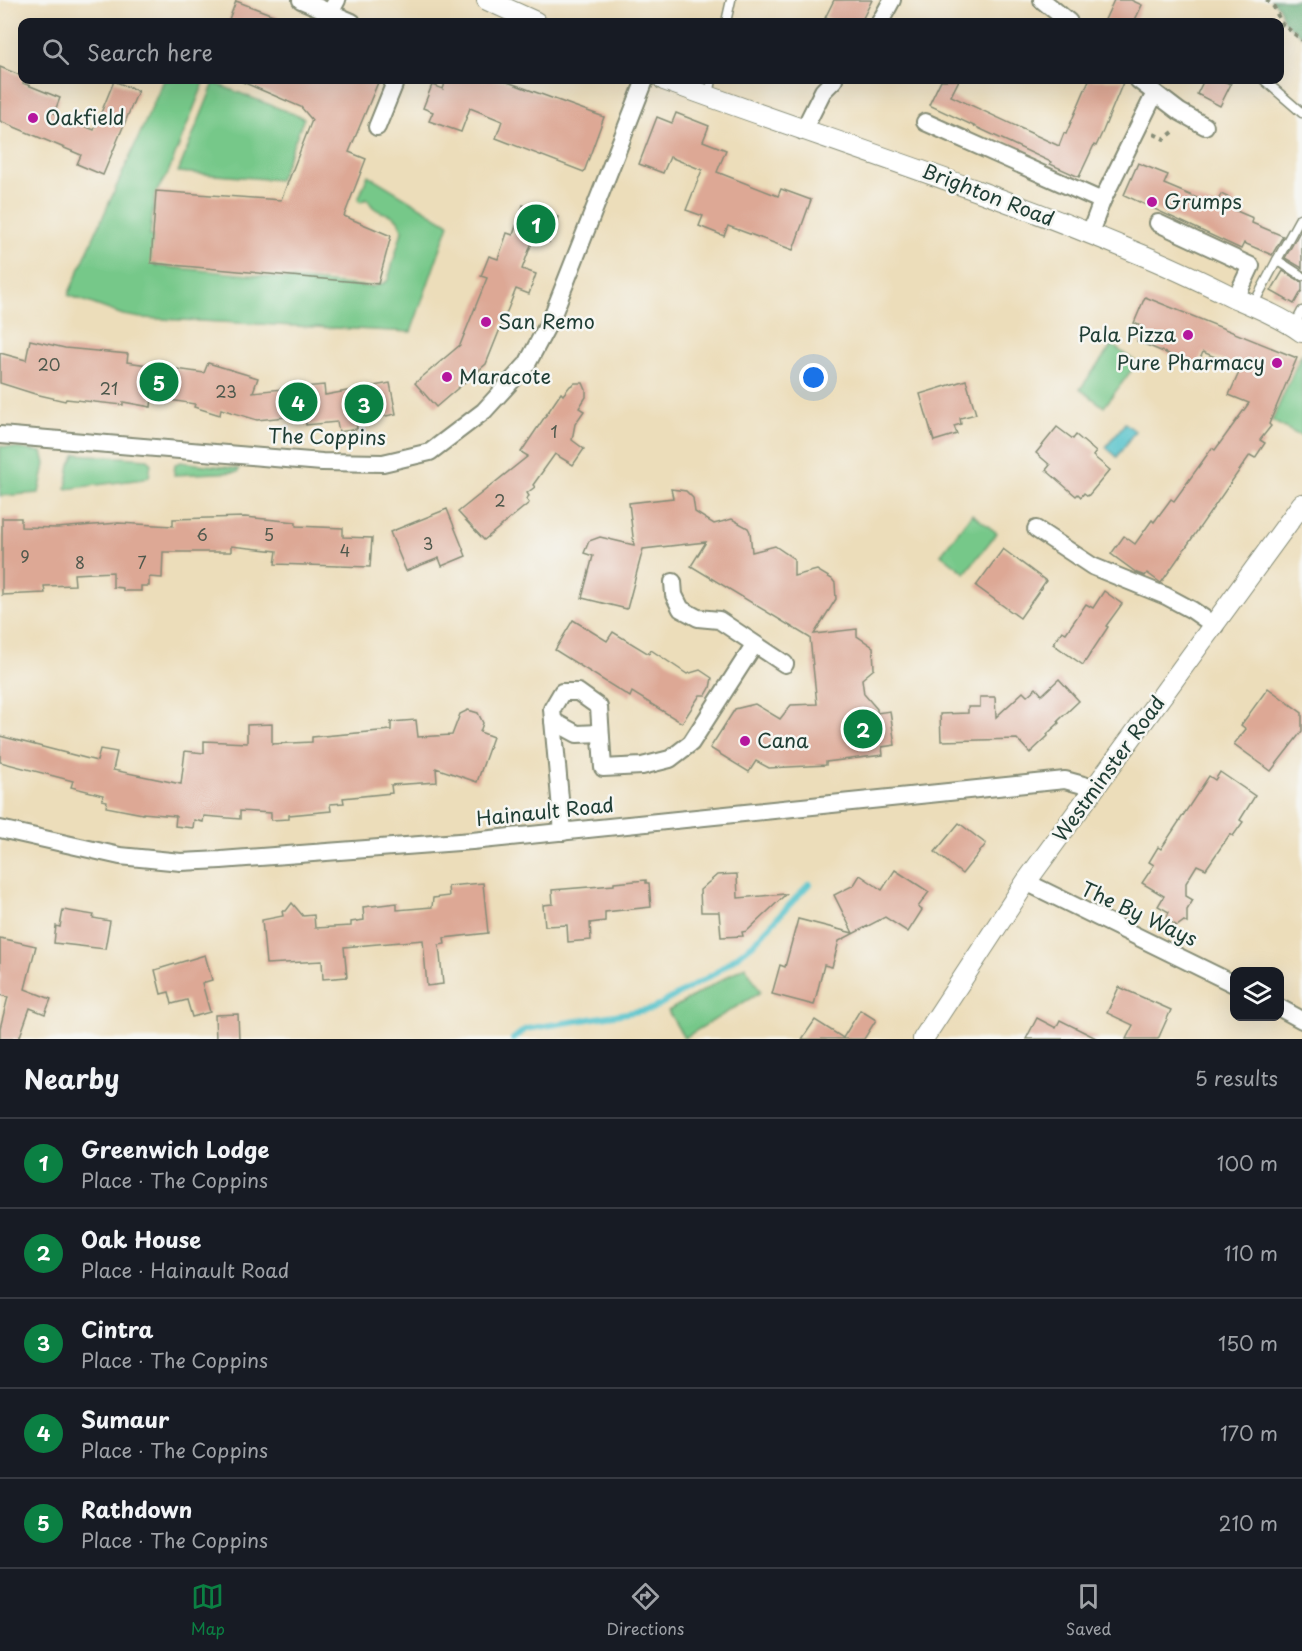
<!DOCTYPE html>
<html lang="en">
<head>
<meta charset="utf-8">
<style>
  :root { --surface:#171b24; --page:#20242c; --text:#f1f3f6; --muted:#9ea1a6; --line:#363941; --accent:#0b8043 }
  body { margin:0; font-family:"Playpen Sans",sans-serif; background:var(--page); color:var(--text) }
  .controls { position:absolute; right:18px; bottom:18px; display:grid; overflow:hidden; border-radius:12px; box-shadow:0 6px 24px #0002 }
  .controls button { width:54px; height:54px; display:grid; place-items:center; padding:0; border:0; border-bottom:2px solid var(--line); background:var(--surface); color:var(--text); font:30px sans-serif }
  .you { position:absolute; left:814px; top:378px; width:21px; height:21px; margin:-15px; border:4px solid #fff; border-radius:50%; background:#1a73e8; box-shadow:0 0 0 9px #1a73e833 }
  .badge { display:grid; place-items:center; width:39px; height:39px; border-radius:50%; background:var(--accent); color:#fff; font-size:20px; font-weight:700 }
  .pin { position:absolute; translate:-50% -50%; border:3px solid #fff; box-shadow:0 2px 6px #0006 }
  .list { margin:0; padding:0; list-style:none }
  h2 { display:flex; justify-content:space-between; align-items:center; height:78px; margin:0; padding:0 24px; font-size:26px }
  h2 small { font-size:20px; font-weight:400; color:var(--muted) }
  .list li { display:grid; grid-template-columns:39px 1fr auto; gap:18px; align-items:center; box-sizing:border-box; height:90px; padding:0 24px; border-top:2px solid var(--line) }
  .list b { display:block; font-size:22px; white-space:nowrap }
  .list p { margin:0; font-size:20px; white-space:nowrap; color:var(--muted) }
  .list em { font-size:20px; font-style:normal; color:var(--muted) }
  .icon { flex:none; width:33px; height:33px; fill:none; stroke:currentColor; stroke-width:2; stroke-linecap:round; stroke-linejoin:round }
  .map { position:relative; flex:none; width:1302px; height:1039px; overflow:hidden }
  .search { position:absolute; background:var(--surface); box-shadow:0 6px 24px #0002; left:18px; right:18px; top:18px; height:66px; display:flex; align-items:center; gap:15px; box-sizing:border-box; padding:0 21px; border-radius:12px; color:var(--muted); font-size:22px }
  .sheet { height:528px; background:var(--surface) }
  nav { display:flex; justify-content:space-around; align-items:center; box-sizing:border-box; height:84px; border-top:2px solid var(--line); background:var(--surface); font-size:16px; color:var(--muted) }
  nav a { display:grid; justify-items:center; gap:3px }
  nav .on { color:var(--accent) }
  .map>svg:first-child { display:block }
  .green { fill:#76c889; stroke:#4a825e; stroke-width:1.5 }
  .forest { fill:#60ac75; stroke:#407454; stroke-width:1.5 }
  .water { fill:#54c2ca; stroke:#3a807f; stroke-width:1.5 }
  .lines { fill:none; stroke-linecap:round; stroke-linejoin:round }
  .stream { stroke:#54c2ca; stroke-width:6 }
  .building { fill:#dda895 }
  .service-casing { stroke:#868d77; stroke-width:11 }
  .minor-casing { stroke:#868d77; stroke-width:20 }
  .tertiary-casing { stroke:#868d77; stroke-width:22 }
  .path { stroke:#868d77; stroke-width:4; stroke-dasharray:4.5 4.5; stroke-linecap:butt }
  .service { stroke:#fff; stroke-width:8 }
  .minor { stroke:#fff; stroke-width:16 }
  .tertiary { stroke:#fff; stroke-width:20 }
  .poi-dot { fill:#b5179e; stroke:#f6f6f2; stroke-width:2 }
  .labels { text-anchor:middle; stroke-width:5; stroke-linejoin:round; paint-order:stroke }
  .number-label { font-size:16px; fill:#4e584c }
  .poi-label { font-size:20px; fill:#1f3d34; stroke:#f6f6f2; text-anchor:start }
  .street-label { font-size:20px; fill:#1f3d34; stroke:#f6f6f2 }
</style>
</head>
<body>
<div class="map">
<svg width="1302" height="1039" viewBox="0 0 1302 1039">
  <rect width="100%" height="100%" fill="#f6f6f2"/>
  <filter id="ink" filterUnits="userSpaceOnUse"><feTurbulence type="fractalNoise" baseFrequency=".0167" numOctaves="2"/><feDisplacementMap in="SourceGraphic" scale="12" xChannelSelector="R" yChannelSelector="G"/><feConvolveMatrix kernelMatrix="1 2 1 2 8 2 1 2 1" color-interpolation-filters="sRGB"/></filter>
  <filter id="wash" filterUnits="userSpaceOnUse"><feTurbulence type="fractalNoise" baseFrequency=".008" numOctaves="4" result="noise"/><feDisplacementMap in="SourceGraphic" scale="24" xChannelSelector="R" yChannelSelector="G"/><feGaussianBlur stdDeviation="1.35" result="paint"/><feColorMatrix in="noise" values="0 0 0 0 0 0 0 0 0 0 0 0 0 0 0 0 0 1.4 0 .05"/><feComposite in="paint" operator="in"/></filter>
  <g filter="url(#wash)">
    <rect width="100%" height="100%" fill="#ecddba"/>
    <!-- green -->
    <g class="green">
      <path d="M 164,80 L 205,80 L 168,173 L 155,194 L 150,236 L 154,237 L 152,260 L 157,266 L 372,287 L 384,283 L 388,280 L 402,231 C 399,210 383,217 373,207 C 371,205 369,201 367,199 L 361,202 L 358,200 L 368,175 L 449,224 L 411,332 L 141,318 L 123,315 L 68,295 Z"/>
      <polygon points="214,83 304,118 279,180 178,172"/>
      <polygon points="1112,345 1137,363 1104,407 1080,389"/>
      <polygon points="1302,353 1302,437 1272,421"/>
      <polygon points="0,446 42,452 45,464 39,493 0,496"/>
      <polygon points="76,454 148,459 151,463 149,477 143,479 66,489 70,464"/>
      <polygon points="181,462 239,469 238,472 174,475 175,464"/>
      <polygon points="972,514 997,533 965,573 941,554"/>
      <polygon points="745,966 761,992 684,1038 668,1011"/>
    </g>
    <!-- forest -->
    <polygon class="forest" points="1271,0 1302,0 1302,36 1284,22 1279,7"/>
    <!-- water -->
    <polygon class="water" points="1125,423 1135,431 1117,457 1106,447"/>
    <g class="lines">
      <!-- stream -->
      <polyline class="stream" points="513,1039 526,1029 652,1009 714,974 753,944 809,884"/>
    </g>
    <g id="blocks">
      <!-- building -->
      <g class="building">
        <polygon points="834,0 872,0 861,22 835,22 825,18"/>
        <polygon points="1114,0 1131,0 1142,5 1134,22 1104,22"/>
        <polygon points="236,1 289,21 289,22 228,22"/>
        <polygon points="0,67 22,76 22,80 24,80 23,83 60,98 54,113 94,130 114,81 138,91 103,175 77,164 81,155 0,121"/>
        <polygon points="238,80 379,80 349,152 366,159 344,216 391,236 378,284 151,263 156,191 281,200 312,120 301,107"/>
        <polygon points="446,80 502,80 604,117 584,172 496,138 502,121 470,108 461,132 429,121 433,112 423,108 432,85 443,89"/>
        <polygon points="941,80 959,80 951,96 1059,146 1064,133 1066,134 1089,80 1124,80 1103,131 1096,146 1094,145 1079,177 1050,164 1051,162 929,105"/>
        <polygon points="1204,80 1220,80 1231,84 1220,106 1197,94"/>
        <polygon points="676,113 709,126 703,141 726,150 717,172 778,196 781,189 811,200 793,250 728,226 724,236 699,226 703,216 686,210 702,170 670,157 663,173 639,164 657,117 672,123"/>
        <polygon points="1138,163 1168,175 1164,184 1216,206 1221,194 1236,201 1232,209 1253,218 1252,223 1283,236 1272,255 1244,243 1241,249 1124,195"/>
        <polygon points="523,205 558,217 549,242 534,237 522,269 536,274 529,294 516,289 486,364 436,407 415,383 460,345 487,278 481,276 489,256 498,259 507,233 513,235"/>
        <polygon points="1302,228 1302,268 1285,258"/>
        <polygon points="1283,271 1302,282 1302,290 1294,304 1271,291"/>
        <polygon points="1145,297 1297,358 1269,424 1271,426 1260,440 1265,443 1255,458 1250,455 1161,583 1147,573 1145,576 1137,573 1111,554 1124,536 1135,544 1152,520 1154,522 1171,499 1174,501 1212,448 1215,450 1249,403 1229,395 1241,368 1203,352 1197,366 1137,341 1143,327 1134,323"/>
        <polygon points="30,340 65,348 128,354 127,362 204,373 208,363 258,378 253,392 324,385 325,395 390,383 396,414 356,422 357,429 339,432 337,422 306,425 305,415 257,420 221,409 220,415 194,407 195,404 152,397 151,407 123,402 123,405 66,399 65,401 35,394 0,383 0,353 26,360"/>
        <polygon points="966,380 976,414 960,418 961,424 954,426 957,434 934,441 920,394"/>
        <polygon points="575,383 583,383 586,390 586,397 579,408 584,411 575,424 572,440 584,449 573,465 555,454 533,485 535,487 527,493 529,496 526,499 529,503 484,540 458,512 528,456 521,452 561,393 563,395 570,386"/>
        <polygon points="1057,427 1073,439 1076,435 1096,452 1093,456 1110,470 1088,496 1084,493 1081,497 1078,494 1076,496 1046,470 1050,465 1036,453"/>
        <polygon points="671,489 686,491 693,498 695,512 714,524 732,519 748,528 750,532 752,552 775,546 794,559 794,576 817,570 832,579 835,583 836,599 814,634 857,629 857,636 873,647 874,669 862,679 864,694 877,709 877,713 890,711 895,745 882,747 883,755 826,762 826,765 769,768 756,761 749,772 710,748 735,709 755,704 780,719 791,705 817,704 810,638 691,566 706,542 643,549 627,609 582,598 593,556 584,553 589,541 600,537 634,545 629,503 673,498"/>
        <polygon points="447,509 466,556 442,566 439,558 406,571 390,532"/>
        <polygon points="245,517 296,522 296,526 343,528 343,537 372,538 370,567 275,564 277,551 231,546 231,552 163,552 162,578 149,577 149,586 141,586 141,591 123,591 123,588 113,587 113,572 74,574 75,585 44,586 45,593 2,595 2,518 21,518 21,527 57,528 118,523 173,526 173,519"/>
        <polygon points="1003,549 1046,581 1020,618 976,586"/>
        <polygon points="1104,591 1122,604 1106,626 1108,627 1083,665 1053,644 1062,631 1066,633 1086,604 1093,608"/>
        <polygon points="573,620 607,641 613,632 649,654 651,650 687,674 700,670 712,678 710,688 706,695 700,695 682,723 632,692 630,697 555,650"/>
        <polygon points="1059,679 1079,701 1058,721 1059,723 1047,734 1048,736 1030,753 1017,739 941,741 940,714 968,713 968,707 980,707 980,697 995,697 996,717 1023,692 1027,696 1036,688 1042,695"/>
        <polygon points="1268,688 1302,713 1302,731 1271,771 1234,744 1246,729 1241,725"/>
        <polygon points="468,710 478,713 483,723 480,732 493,737 477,782 436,768 437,782 391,785 392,793 343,798 344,803 330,804 331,811 289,815 289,819 271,820 271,813 240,811 240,819 204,816 203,822 194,820 193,828 175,826 176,816 143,813 143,814 106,807 107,801 102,800 103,795 71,787 73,781 0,762 0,736 97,761 100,749 117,752 113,770 181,784 185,751 204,753 204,741 247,743 247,725 272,724 272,744 312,742 312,737 391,730 391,722 416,720 418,737 452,735 460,714"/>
        <polygon points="1220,772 1255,796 1240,820 1243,822 1233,836 1230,834 1206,869 1197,865 1186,883 1186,896 1193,900 1187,910 1187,923 1184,921 1177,926 1166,919 1169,912 1158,906 1164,896 1142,883 1154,865 1149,862 1158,847 1161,849 1209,776 1215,780"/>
        <polygon points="959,823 986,844 962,874 935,852"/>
        <polygon points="895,870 929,892 918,907 922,910 908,932 885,917 839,941 832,967 824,965 814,1005 772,994 780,965 785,967 798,919 853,933 834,895 854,885 860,875 882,890"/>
        <polygon points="737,874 738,898 786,894 747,931 742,932 743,936 721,937 719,912 701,912 700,890 717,875"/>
        <polygon points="646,880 646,883 649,883 651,907 605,912 605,921 590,923 591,940 568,942 567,925 545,926 543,905 553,904 552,890 614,885 614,883"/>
        <polygon points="483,883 488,933 444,938 445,944 439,945 443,984 427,986 423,940 344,947 347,977 323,979 322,961 266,964 262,920 283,916 282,911 286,911 292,903 303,916 314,915 315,928 351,926 351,922 364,920 363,907 397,903 397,910 432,907 433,898 449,896 448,886"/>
        <polygon points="63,910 94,915 93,918 110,921 105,949 54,943 56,926 60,927"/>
        <polygon points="0,938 36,946 25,989 51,999 45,1014 30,1008 19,1039 0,1039 0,1028 8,997 0,995"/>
        <polygon points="205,955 212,980 202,983 210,1012 192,1017 187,1000 172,1004 169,992 161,994 155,970"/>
        <polygon points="1119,987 1171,1010 1158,1039 1126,1039 1133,1025 1107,1013"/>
        <polygon points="860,1010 876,1020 864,1039 802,1039 815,1020 843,1038"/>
        <polygon points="238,1014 239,1039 216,1039 215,1015"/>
        <polygon points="1037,1018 1056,1028 1060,1020 1098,1039 1026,1039"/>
      </g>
    </g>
  </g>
  <g filter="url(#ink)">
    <use href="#blocks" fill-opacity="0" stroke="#868d77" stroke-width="1.5"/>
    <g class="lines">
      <!-- service casing -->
      <g class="service-casing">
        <g id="service">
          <polyline points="726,22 731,0"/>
          <polyline points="1264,80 1302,113"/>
          <polyline points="709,95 712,80"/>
          <polyline points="1277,260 1300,218 1302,219"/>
          <polyline points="1253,305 1277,260 1302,276"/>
          <polyline points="1294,326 1302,311"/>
        </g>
      </g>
      <!-- minor casing -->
      <g class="minor-casing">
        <g id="minor">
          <polyline points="301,0 352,22"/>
          <polyline points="1042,0 1069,22"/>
          <polyline points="330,13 337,0"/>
          <polyline points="880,22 892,0"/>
          <polyline points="1138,80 1180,112 1205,126"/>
          <polyline points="925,122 1102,201"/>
          <polyline points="377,127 396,80"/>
          <polyline points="803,131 823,91 834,80"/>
          <polyline points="1158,223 1251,266 1236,298"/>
          <polyline points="1090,233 1102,201 1155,93"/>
          <polyline points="0,435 322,462 383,463 430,452 484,411 527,364 552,317 645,80"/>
          <polyline points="1036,529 1092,566 1166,596 1192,610 1215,626"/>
          <polyline points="673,582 674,595 681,609 698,618 719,620 785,664"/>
          <polyline points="553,721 577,734 600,733"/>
          <polyline points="0,829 120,856 181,862 221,860 472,841 1065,780 1094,788"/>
          <polyline points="563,832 552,709 562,692 578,692 599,707 603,768 642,766 670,759 691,743 754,645"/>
          <polyline points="1026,882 1234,984"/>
          <polyline points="1280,1008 1302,1020"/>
        </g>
      </g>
      <!-- tertiary casing -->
      <g class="tertiary-casing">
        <g id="tertiary">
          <polyline points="487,0 536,22"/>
          <path d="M 664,80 C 819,137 977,186 1130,250 C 1165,264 1199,280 1233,297 C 1256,307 1281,317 1302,332"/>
          <polyline points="923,1039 1026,882 1302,504"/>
        </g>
      </g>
      <!-- path -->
      <g class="path">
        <polyline points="1266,0 1274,7 1281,23 1302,40"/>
        <polyline points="1154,134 1164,139 1176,130"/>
      </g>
      <!-- service -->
      <use href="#service" class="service"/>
      <!-- minor -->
      <use href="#minor" class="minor"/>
      <!-- tertiary -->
      <use href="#tertiary" class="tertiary"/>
    </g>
  </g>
  <!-- markers -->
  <g class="poi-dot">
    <circle cx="33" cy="118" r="6"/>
    <circle cx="1152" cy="202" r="6"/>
    <circle cx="486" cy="322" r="6"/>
    <circle cx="1188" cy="335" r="6"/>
    <circle cx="1277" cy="363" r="6"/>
    <circle cx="447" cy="377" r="6"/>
    <circle cx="745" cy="741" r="6"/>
  </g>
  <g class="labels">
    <!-- number labels -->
    <g class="number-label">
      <text x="49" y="371">20</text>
      <text x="109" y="395">21</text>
      <text x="226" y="398">23</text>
      <text x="554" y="438">1</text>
      <text x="500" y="507">2</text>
      <text x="202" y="541">6</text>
      <text x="269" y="541">5</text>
      <text x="428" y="550">3</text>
      <text x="345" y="557">4</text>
      <text x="25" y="563">9</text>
      <text x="80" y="569">8</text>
      <text x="142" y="569">7</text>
    </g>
    <!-- poi labels -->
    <g class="poi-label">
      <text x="45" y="125">Oakfield</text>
      <text x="1164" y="209">Grumps</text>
      <text x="498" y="329">San Remo</text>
      <text x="1176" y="342" text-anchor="end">Pala Pizza</text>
      <text x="1265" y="370" text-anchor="end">Pure Pharmacy</text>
      <text x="459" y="384">Maracote</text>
      <text x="757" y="748">Cana</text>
    </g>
    <!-- street labels -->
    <g class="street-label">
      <text transform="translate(988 195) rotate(21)" y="7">Brighton Road</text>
      <text transform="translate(327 437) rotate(1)" y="7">The Coppins</text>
      <text transform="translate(1109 769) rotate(-54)" y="7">Westminster Road</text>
      <text transform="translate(545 812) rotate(-6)" y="7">Hainault Road</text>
      <text transform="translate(1139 914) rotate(25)" y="7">The By Ways</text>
    </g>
  </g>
</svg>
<div class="controls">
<button><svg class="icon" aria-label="layers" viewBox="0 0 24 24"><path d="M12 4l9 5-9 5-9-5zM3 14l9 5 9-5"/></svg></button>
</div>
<div class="you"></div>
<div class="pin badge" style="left:536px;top:224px">1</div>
<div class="pin badge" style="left:863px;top:729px">2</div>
<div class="pin badge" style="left:364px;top:404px">3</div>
<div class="pin badge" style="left:298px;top:402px">4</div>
<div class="pin badge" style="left:159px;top:382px">5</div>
<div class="search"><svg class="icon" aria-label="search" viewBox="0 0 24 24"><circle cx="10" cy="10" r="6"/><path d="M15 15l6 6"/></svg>Search here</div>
</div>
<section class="sheet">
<h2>Nearby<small>5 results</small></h2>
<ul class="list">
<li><span class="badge">1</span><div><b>Greenwich Lodge</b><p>Place · The Coppins</p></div><em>100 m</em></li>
<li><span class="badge">2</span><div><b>Oak House</b><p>Place · Hainault Road</p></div><em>110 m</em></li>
<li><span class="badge">3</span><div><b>Cintra</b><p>Place · The Coppins</p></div><em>150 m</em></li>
<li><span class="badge">4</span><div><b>Sumaur</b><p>Place · The Coppins</p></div><em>170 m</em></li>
<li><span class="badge">5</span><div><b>Rathdown</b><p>Place · The Coppins</p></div><em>210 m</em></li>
</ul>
</section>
<nav>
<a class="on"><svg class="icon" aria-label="map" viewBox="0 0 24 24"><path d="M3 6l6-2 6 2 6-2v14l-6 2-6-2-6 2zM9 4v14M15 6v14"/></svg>Map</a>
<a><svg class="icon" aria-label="directions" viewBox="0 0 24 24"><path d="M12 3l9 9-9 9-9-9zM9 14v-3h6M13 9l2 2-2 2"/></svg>Directions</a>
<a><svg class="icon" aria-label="saved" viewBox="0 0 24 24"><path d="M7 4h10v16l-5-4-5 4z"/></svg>Saved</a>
</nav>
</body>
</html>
